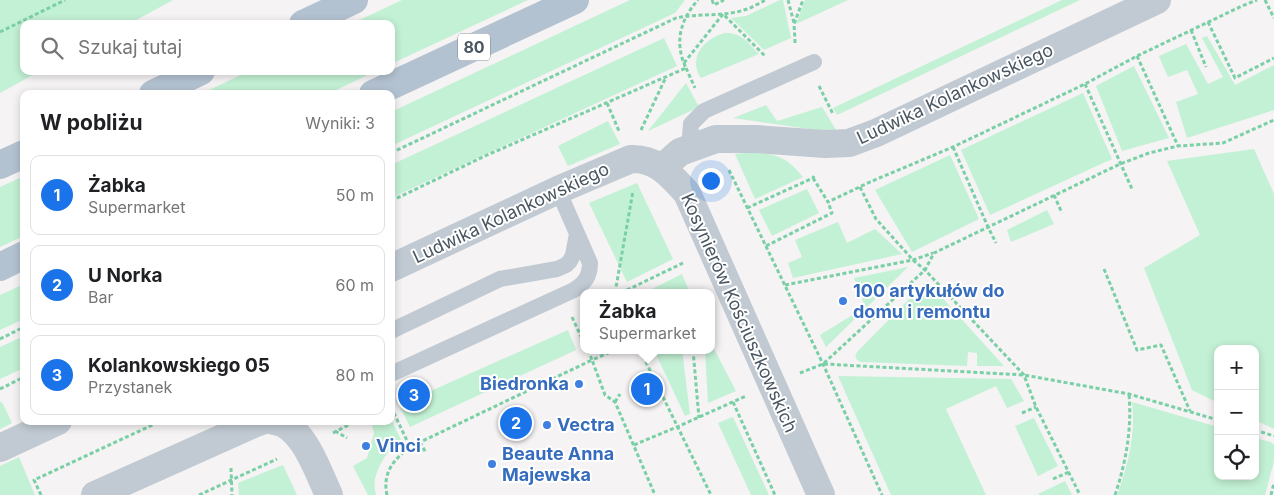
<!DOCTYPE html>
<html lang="pl">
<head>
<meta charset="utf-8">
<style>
  :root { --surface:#fff; --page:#f2f2f2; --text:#202124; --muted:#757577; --line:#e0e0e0; --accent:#1a73e8 }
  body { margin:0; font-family:Inter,sans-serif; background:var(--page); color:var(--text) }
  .controls { position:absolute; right:15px; bottom:15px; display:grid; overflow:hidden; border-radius:10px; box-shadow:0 2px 8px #0003 }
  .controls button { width:45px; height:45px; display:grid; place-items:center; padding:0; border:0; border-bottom:1px solid var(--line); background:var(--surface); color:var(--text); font:25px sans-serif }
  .you { position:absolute; left:710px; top:180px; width:18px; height:18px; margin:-12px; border:4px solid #fff; border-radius:50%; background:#1a73e8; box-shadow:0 0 0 8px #1a73e833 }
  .badge { display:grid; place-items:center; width:32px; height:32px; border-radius:50%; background:var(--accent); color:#fff; font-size:16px; font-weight:700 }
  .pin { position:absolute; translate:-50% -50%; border:2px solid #fff; box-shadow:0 1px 5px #0006 }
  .popup { position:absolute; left:580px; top:289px; width:135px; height:65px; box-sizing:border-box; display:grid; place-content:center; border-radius:10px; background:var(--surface); filter:drop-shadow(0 1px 4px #0005); font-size:16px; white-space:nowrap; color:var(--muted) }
  .popup b { font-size:19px; color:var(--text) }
  .popup::after { content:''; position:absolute; left:50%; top:100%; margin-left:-10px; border:10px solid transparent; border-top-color:var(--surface) }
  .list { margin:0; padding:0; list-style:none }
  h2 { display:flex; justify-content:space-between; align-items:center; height:65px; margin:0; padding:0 20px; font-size:21px }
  h2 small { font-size:16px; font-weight:400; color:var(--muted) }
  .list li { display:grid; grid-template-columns:32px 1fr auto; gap:15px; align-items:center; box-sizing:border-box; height:80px; margin:0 10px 10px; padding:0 10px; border:1px solid var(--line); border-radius:10px }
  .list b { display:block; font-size:19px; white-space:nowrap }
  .list p { margin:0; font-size:16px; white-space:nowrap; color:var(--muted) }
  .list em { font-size:16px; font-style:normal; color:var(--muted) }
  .icon { flex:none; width:28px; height:28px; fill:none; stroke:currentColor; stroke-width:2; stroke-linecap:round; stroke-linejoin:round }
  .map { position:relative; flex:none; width:1274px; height:495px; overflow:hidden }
  .search { position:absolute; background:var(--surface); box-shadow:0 2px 8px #0003; left:20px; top:20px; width:375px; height:55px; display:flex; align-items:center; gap:12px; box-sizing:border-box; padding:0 18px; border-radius:10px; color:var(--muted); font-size:19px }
  .panel { position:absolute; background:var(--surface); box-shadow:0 2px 8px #0003; left:20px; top:90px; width:375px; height:335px; border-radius:10px }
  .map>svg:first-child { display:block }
  .green { fill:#c3f1d5 }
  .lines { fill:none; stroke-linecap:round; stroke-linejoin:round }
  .path { stroke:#7ad0a6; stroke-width:3; stroke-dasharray:4 2.5; stroke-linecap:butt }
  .service { stroke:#c1cad2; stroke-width:16 }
  .minor { stroke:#c1cad2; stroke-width:28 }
  .primary { stroke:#b3c2d1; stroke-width:28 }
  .shop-dot { fill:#3f7fe0; stroke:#fff; stroke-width:2 }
  .labels { text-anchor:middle; stroke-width:4; stroke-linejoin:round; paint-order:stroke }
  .shield { fill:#fff; stroke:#808990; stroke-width:1 }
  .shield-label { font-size:16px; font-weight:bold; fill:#4a5661 }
  .street-label { font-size:18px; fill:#4a5661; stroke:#fff }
  .shop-label { font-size:18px; font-weight:bold; fill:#366cbe; stroke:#fff; text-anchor:start }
</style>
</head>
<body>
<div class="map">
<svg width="1274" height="495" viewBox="0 0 1274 495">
  <rect width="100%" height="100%" fill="#f5f3f3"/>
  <!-- green -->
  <g class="green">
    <polygon points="0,0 173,0 129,24 24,24 24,71 40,71 0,93"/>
    <polygon points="402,0 528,0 391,64 391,24 351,24"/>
    <polygon points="630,0 685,0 675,13 391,146 391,112"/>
    <polygon points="780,0 783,0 791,38 764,50 731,18 746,16"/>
    <polygon points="805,0 848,0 796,24"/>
    <polygon points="1062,0 1080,0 837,115 833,108"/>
    <path d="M 725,33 C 743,33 747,42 759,54 L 701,78 C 687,57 705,38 725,33 Z"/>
    <polygon points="1207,36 1235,85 1274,65 1274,110 1187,138 1176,102 1198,94 1187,70 1168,77 1159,56 1186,44 1208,84 1223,77 1202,38"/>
    <polygon points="664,38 677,66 391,198 391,165"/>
    <polygon points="1134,66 1169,138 1122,151 1096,86"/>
    <polygon points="249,71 376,71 328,94 201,94"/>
    <polygon points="686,83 699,107 648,131"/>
    <polygon points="1083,93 1112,159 990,215 961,150"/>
    <polygon points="766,105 777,121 822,107 838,133 733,118"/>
    <polygon points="608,121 620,144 568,166 558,146"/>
    <polygon points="1254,149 1274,194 1274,429 1255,420 1255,349 1218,349 1218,403 1192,390 1144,268 1200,235 1167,161"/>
    <path d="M 755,152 C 780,155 787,158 803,177 L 755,199 L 735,154 Z"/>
    <polygon points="950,155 979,219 912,252 875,190"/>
    <polygon points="24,176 24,236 0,247 0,187"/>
    <polygon points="637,183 673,259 627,282 589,203"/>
    <polygon points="807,189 819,213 772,236 759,210"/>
    <polygon points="1047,210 1054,224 1011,242 1007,230"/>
    <polygon points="838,222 847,243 875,229 902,254 793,278 788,263 802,257 795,240"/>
    <polygon points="908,267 826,347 820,335 859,311 864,304 854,278"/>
    <polygon points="682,274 690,293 644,293"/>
    <path d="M 927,281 L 1004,366 L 977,366 L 977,353 L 968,352 L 967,366 L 861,362 C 856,360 854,356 857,352 Z"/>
    <polygon points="24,284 24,319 0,330 0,295"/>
    <polygon points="568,330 576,350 410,427 399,405"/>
    <polygon points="24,336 24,368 0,379 0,347"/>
    <polygon points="711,343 736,391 708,403 705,350 711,350"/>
    <polygon points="654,350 682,350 690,414 685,416"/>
    <polygon points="838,376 1011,379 1024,401 1007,408 996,386 946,409 986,495 891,495"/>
    <polygon points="0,401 3,404 12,423 0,429"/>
    <path d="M 1132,402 L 1218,427 L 1218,476 L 1255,476 L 1255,438 L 1271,442 L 1274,445 L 1274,461 L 1265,495 L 1117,495 C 1128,466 1136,433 1132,402 Z"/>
    <polygon points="733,417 769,495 751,495 718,423"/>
    <polygon points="1034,418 1058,466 1038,476 1015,426"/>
    <path d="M 391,419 L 401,440 C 388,450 379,463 375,479 C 374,484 375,490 376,495 L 368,495 L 353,466 L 367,458 L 374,433 L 371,422 L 391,421 Z"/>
    <polygon points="19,457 35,495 0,495 0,466"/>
    <polygon points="283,465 297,495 239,495 238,483"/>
    <polygon points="1065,481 1072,495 1039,495 1038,494"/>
  </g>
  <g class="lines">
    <!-- path -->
    <g class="path">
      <polyline points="712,0 714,5 724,0"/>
      <polyline points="788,0 794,23"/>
      <polyline points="1265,0 1274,18"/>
      <polyline points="1208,22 1235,78 1274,58"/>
      <polyline points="1191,30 1206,67"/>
      <polyline points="0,32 65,0"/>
      <polyline points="795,43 795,41 794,24 803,0"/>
      <polyline points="1137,56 1178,146"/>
      <polyline points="684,63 723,14 766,57"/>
      <polyline points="686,68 695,88"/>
      <polyline points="1085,84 1132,189"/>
      <polyline points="819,86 833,114"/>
      <polyline points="607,103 619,131"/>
      <polyline points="641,130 666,77"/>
      <polyline points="953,147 988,227 996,243"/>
      <path d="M 391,153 L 676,18 C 698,13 723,17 744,10 C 752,8 759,3 766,0"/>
      <polyline points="729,170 823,364 882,495"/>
      <polyline points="813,178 828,202 870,182 953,147 1085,84 1137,56 1242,6 1257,0"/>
      <polyline points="860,187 876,219 913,260 925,270 1024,375 1036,407 1080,495"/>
      <polyline points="1054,195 1062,213"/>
      <path d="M 391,201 L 485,156 L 686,68 C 674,43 680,20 698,0"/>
      <polyline points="747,208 813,178 814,176"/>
      <polyline points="766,246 832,213 828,202"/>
      <polyline points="1104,269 1137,350 1161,345 1190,411"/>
      <polyline points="785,285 913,260 933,253"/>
      <polyline points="615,293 633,191"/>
      <polyline points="621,293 683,263"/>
      <polyline points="572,317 583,341"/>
      <polyline points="0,339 24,327"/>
      <polyline points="588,350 592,360 615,350"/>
      <polyline points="640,350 711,495"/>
      <polyline points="693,350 699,418"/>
      <polyline points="824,364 1024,375 1129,394 1218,420"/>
      <polyline points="800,373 823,364 925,270 934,253 1120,164 1149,153 1178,146 1223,143 1274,120"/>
      <polyline points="0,389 24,377"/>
      <polyline points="615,402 620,394"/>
      <polyline points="733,402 775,495"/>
      <polyline points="391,404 404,398"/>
      <polyline points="391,407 410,447"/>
      <polyline points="1022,413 1036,407"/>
      <polyline points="1255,430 1274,436"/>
      <polyline points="335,431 347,438"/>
      <polyline points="333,433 356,421"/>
      <polyline points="420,442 426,453"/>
      <polyline points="634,445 677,427 746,396"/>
      <polyline points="231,468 232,495"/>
      <polyline points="1053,479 1069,472"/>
      <polyline points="41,495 34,480 161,421"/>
      <polyline points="199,495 277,459"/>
      <path d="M 387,495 C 382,473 394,459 410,447 L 592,360 L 605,395 L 615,402 L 655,495"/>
      <path d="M 1115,495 C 1126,462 1132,429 1129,394"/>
      <polyline points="1271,495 1274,483"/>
    </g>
    <!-- service -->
    <g class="service">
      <polyline points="689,149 691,124 704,111 814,62"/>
      <polyline points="391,331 500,279 557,269 566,265 570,261 573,255 577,234"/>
      <path d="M 391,374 L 574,290 C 585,283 590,276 590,263 L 558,190"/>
    </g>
    <!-- minor -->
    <g class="minor">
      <polyline points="662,168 680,152 716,139 756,139 825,144 849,143 876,133 1157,0"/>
      <path d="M 391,268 L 558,190 L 631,159 C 657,158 670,175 687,193 L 821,495"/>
      <path d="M 274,421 C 303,424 318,472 329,495"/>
      <polyline points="0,448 58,421"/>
      <polyline points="95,495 256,423 262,421"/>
    </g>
    <!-- primary -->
    <g class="primary">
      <polyline points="303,24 354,0"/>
      <polyline points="153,94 201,71"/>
      <polyline points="373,94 575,0"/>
      <polyline points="0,165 24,154"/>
      <polyline points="0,267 24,255"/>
    </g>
  </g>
  <!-- markers -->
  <g class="shop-dot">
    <circle cx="843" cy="301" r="5"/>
    <circle cx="579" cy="384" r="5"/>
    <circle cx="547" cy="425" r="5"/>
    <circle cx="366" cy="446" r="5"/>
    <circle cx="492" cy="464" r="5"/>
  </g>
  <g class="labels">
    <!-- shield labels -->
    <rect class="shield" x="458" y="33.5" width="32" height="27" rx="4"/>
    <g class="shield-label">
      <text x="474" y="53">80</text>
    </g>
    <!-- street labels -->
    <g class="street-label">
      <text transform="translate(955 94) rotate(-25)" y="6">Ludwika Kolankowskiego</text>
      <text transform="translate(511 213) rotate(-25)" y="6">Ludwika Kolankowskiego</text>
      <text transform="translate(739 313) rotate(66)" y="6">Kosynierów Kościuszkowskich</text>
    </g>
    <!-- shop labels -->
    <g class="shop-label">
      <text x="853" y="297">100 artykułów do<tspan x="853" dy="21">domu i remontu</tspan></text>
      <text x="569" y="390" text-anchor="end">Biedronka</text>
      <text x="557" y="431">Vectra</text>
      <text x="376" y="452">Vinci</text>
      <text x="502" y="460">Beaute Anna<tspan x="502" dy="21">Majewska</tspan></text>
    </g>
  </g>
</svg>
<div class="controls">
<button>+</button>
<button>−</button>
<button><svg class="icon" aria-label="locate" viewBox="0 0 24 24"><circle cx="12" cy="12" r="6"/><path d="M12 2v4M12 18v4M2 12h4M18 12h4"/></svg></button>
</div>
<div class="you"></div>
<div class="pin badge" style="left:647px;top:389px">1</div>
<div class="popup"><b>Żabka</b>Supermarket</div>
<div class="pin badge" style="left:516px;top:423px">2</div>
<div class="pin badge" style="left:414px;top:395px">3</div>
<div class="search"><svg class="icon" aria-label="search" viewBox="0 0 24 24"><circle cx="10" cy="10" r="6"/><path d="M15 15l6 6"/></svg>Szukaj tutaj</div>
<section class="panel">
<h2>W pobliżu<small>Wyniki: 3</small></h2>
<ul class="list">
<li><span class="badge">1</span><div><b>Żabka</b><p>Supermarket</p></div><em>50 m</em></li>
<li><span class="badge">2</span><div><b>U Norka</b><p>Bar</p></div><em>60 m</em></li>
<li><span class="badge">3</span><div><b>Kolankowskiego 05</b><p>Przystanek</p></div><em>80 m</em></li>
</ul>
</section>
</div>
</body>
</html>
